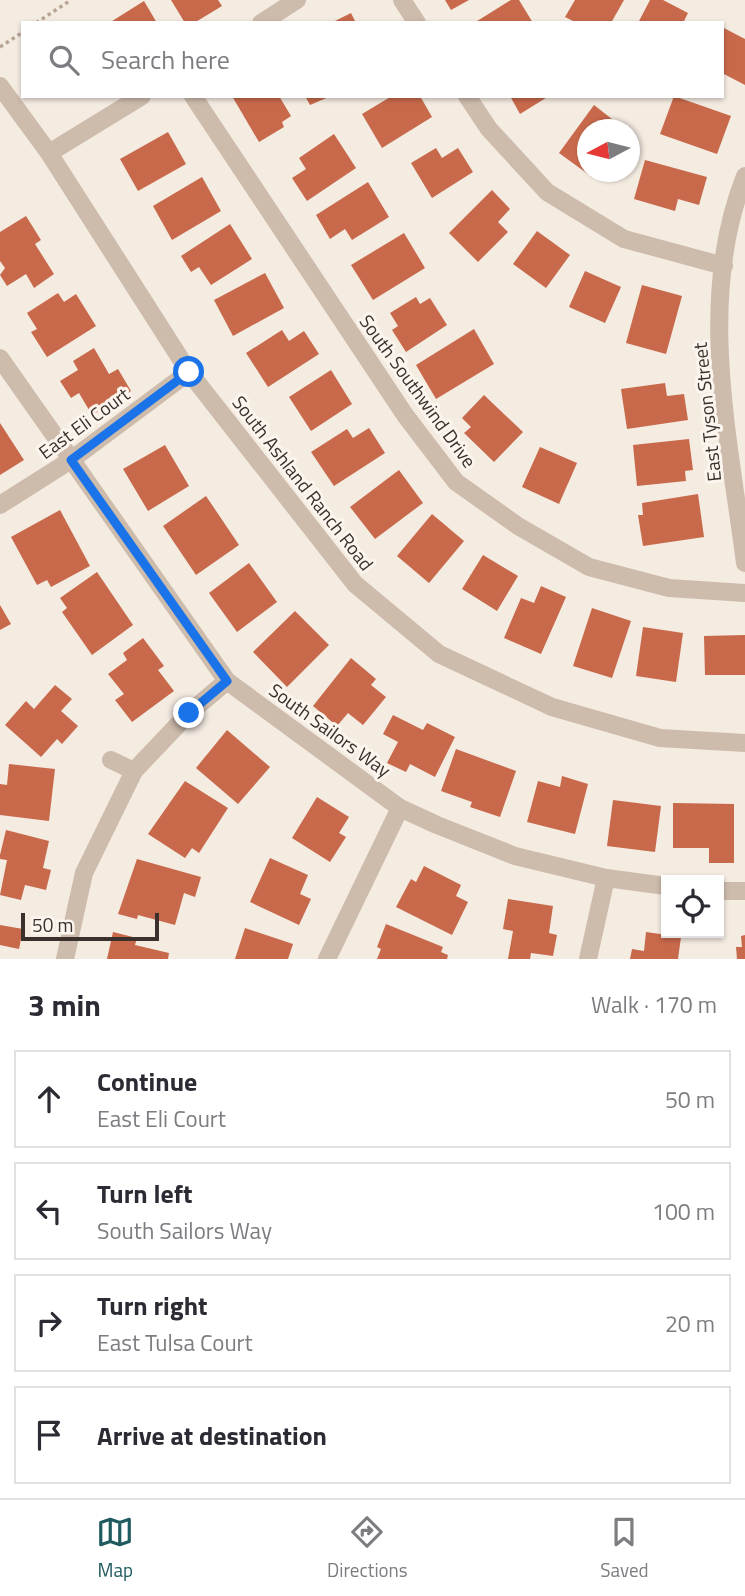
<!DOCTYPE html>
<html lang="en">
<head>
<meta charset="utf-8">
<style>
  :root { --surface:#fff; --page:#f2f2f3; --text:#2b2b33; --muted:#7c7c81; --line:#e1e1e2; --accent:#1f5a5e }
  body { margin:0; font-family:"Titillium Web",sans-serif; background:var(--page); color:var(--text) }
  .controls { position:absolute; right:21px; bottom:21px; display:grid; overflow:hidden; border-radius:0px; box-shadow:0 2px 5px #0004 }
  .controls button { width:63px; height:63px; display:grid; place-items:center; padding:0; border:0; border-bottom:2px solid var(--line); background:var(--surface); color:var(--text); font:35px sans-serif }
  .compass { position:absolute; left:577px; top:119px; width:63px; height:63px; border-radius:50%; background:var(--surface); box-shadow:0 2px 5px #0004; rotate:263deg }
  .scale { position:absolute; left:21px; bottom:18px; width:138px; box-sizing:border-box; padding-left:7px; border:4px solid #3b302b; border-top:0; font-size:19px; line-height:24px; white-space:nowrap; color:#3b302b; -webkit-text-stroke:5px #fbf5ee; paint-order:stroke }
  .stop { position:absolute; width:21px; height:21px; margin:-16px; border:5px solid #1a73e8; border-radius:50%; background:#fff }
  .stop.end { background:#1a73e8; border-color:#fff; box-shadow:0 2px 7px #0008 }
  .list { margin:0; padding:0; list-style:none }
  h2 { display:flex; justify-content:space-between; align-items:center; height:91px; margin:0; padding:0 28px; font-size:30px }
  h2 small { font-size:23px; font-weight:400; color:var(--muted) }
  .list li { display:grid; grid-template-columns:46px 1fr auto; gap:21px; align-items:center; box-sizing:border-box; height:98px; margin:0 14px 14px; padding:0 14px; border:2px solid var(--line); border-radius:0px }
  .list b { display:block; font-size:26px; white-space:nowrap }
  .list p { margin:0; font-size:23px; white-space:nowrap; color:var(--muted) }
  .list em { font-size:23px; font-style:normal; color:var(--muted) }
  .icon { flex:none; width:38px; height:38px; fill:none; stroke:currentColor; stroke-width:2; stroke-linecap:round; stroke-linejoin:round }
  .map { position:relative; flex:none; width:745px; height:959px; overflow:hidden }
  .search { position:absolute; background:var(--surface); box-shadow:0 2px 5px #0004; left:21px; right:21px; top:21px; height:77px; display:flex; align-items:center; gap:18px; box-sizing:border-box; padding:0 24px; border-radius:0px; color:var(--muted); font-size:26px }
  .sheet { height:539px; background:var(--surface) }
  nav { display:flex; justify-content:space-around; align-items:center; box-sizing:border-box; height:98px; border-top:2px solid var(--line); background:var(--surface); font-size:19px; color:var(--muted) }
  nav a { display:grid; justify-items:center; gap:4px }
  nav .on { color:var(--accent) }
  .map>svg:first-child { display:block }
  .building { fill:#c8694b }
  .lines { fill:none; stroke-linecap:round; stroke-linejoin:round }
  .path { stroke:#b9a596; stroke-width:3.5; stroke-dasharray:3.5 3.5; stroke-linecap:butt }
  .minor { stroke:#cdbbac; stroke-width:18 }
  .route { stroke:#1a73e8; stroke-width:9 }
  .labels { text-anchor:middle; stroke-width:6; stroke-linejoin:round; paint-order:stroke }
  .street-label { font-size:19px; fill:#3b302b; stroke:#fbf5ee }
</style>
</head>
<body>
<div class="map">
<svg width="745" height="959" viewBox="0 0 745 959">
  <rect width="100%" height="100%" fill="#f4ebe1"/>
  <!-- building -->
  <g class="building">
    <polygon points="171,0 218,0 222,6 194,23 185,23"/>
    <polygon points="445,0 469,0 451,10"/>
    <polygon points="511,0 519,0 533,23 474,23"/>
    <polygon points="575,0 624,0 611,23 577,23 565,17"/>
    <polygon points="650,0 663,0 688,13 683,23 638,23"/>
    <polygon points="144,1 157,23 109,23"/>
    <polygon points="351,13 356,23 331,23"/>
    <polygon points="722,27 745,39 745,85 722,73"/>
    <polygon points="232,96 279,96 291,116 282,122 284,127 259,142"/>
    <polygon points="305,96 331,96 310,105"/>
    <polygon points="392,96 420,96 432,117 382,148 362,114"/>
    <polygon points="510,96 549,96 520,114"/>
    <polygon points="674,96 731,116 717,154 660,134"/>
    <polygon points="594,105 626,130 588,130 588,172 596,172 592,177 559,153"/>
    <polygon points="168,132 186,164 138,191 120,159"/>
    <polygon points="334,134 356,168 307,201 292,178 306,169 299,158"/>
    <polygon points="436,148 442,158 458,148 473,172 432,198 411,163"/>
    <polygon points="645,160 707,177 699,205 678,199 675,211 634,199"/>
    <polygon points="202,177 221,211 172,240 153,206"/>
    <polygon points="368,182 389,217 352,240 345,229 330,239 316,215"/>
    <polygon points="492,190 510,209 498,222 508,232 478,262 449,233"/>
    <polygon points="26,216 41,240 35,244 54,274 34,288 26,274 7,286 0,275 5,268 0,261 0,232"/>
    <polygon points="230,224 252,259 211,285 199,267 191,272 181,256"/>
    <polygon points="537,231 570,255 546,288 513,264"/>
    <polygon points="404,233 425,268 373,300 351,265"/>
    <polygon points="585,271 621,287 605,323 569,307"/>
    <polygon points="265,273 284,308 233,336 214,300"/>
    <polygon points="642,285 682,296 666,354 626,343"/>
    <polygon points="58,293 64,302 76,294 96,326 47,357 31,332 37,329 27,313"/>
    <polygon points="416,297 420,304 430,298 447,325 406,352 392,330 398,326 390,313"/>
    <polygon points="474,329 494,364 436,399 416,365"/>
    <polygon points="282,330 289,341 304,331 319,354 268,387 246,353"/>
    <polygon points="94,348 109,374 118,369 131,391 92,415 79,393 71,398 60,381 78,370 73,361"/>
    <polygon points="331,370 352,404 311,431 289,397"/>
    <polygon points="665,383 667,396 684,394 688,420 627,429 621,389"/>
    <polygon points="484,395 523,432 494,462 464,433 471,427 462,418"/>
    <polygon points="0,423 24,460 0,475"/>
    <polygon points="369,428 385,453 334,486 311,452 347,429 353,438"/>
    <polygon points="689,439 693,470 685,471 686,481 637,486 633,445"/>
    <polygon points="165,445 189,486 148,511 123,469"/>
    <polygon points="540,447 577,463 559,504 522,487"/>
    <polygon points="399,470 423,503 375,539 350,507"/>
    <polygon points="698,494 704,537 643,546 638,515 643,515 642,503"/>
    <polygon points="206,496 239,545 196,575 163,526"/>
    <polygon points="60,510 90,566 51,587 47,580 37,585 11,537"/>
    <polygon points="432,514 464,541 429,583 397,556"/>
    <polygon points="483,555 518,576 497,611 462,589"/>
    <polygon points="249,563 277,602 237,632 209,593"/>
    <polygon points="97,572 133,625 92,655 62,612 67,608 60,598"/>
    <polygon points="541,586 566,597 541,654 504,638 521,598 534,603"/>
    <polygon points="0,605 11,624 0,630"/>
    <polygon points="592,608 631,621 612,678 573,666"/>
    <polygon points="295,611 329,645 287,687 253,652"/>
    <polygon points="643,627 683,633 676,682 636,676"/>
    <polygon points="745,635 745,675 705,675 704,636"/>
    <polygon points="143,638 164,666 158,670 174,691 132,722 115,700 124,694 108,674 127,660 123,653"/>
    <polygon points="351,658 376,679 371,685 386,697 363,725 348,713 337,726 313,706"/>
    <polygon points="55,685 72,699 61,711 78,726 62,744 57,739 41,757 5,725 26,701 34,709"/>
    <polygon points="393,715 423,730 427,723 455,737 435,777 410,764 406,772 387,763 398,742 383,734"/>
    <polygon points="227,730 270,767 238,804 196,768"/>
    <polygon points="456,749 516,771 500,817 470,807 472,802 441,791"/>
    <polygon points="9,764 55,769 49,821 0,815 0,784 7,785"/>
    <polygon points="562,776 588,784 575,834 527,822 538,781 560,787"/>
    <polygon points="185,781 228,808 199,853 192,848 185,858 148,834"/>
    <polygon points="317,797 349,817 339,833 346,837 330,862 292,838"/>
    <polygon points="613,800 661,806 655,852 607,846"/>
    <polygon points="673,803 734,804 734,863 709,863 709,848 673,848"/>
    <polygon points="6,830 49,841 43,868 51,870 46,890 25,885 21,900 0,895 7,860 0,859 0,855"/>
    <polygon points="270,858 308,875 300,894 311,899 299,925 250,902"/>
    <polygon points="137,859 201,877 195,897 184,893 175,925 138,915 137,919 118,914"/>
    <polygon points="424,866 461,885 456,896 468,902 452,935 396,907 411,879 416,882"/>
    <polygon points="508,899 553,906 549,933 557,935 553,956 531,953 530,959 508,959 513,931 503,929"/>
    <polygon points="386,924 443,947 441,952 448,955 447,959 377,959 381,949 377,947"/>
    <polygon points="0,925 23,929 19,949 0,945"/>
    <polygon points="245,928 293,944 288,959 235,959"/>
    <polygon points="113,932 137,938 135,945 169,953 168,959 107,959"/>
    <polygon points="646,932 681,937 678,959 630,959 632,949 644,951"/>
    <polygon points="745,935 745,959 737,959 736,947 742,947 741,936"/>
  </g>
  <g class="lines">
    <!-- path -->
    <g class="path">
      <polyline points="36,23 71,0"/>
      <polyline points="0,47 23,32"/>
    </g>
    <!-- minor -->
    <g class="minor">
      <polyline points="402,0 417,23"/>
      <polyline points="261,23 297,0"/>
      <polyline points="0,86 49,153 189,372 355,584 439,654 552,707 660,738 745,743"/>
      <polyline points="193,96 405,415 456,482 518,526 589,567 669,588 745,593"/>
      <polyline points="467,96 489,129 547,192 624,239 724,266"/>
      <polyline points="49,153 142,96"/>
      <path d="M 745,176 C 696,299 729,437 745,563"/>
      <polyline points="0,358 227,681 400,808 437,825 515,856 606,878 666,886"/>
      <polyline points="0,505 71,460 189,372"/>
      <polyline points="111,760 134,771"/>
      <polyline points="719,891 745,891"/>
      <polyline points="65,959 84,873 134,771 189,713 227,681"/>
      <polyline points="327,959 400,808"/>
      <polyline points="588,959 606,878"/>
    </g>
  </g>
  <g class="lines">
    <!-- route -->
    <polyline class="route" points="189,713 227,681 71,460 189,372"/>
  </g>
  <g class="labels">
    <!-- street labels -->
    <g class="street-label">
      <text transform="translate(418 391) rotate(54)" y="7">South Southwind Drive</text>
      <text transform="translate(707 412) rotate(-96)" y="7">East Tyson Street</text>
      <text transform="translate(84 423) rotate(-36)" y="7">East Eli Court</text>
      <text transform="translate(303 483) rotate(52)" y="7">South Ashland Ranch Road</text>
      <text transform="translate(330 730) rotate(36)" y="7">South Sailors Way</text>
    </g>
  </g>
</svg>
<div class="controls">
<button><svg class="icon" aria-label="locate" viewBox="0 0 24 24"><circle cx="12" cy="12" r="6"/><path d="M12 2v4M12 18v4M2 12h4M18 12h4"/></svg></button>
</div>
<svg class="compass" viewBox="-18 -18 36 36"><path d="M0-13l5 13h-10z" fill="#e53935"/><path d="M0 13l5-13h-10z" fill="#7c7c81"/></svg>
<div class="scale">50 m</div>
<div class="stop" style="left:189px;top:372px"></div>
<div class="stop end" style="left:189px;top:713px"></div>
<div class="search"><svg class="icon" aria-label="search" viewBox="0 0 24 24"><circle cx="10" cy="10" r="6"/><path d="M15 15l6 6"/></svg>Search here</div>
</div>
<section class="sheet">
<h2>3 min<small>Walk · 170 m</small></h2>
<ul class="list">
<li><svg class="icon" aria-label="ahead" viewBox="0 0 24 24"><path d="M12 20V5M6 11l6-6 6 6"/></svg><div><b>Continue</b><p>East Eli Court</p></div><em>50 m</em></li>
<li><svg class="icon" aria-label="left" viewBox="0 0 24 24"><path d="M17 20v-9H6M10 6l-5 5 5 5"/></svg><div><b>Turn left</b><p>South Sailors Way</p></div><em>100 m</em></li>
<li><svg class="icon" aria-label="right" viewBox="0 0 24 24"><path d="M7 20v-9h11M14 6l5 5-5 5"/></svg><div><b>Turn right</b><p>East Tulsa Court</p></div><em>20 m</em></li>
<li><svg class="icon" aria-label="arrive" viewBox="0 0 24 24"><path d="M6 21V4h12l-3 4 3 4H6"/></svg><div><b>Arrive at destination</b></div></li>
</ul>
</section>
<nav>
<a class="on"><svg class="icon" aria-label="map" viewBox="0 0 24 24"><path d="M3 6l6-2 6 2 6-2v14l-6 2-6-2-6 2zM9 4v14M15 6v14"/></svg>Map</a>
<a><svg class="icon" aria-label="directions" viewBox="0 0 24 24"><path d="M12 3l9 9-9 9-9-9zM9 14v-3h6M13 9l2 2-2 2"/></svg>Directions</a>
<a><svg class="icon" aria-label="saved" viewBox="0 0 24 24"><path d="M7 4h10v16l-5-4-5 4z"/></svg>Saved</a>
</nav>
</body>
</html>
